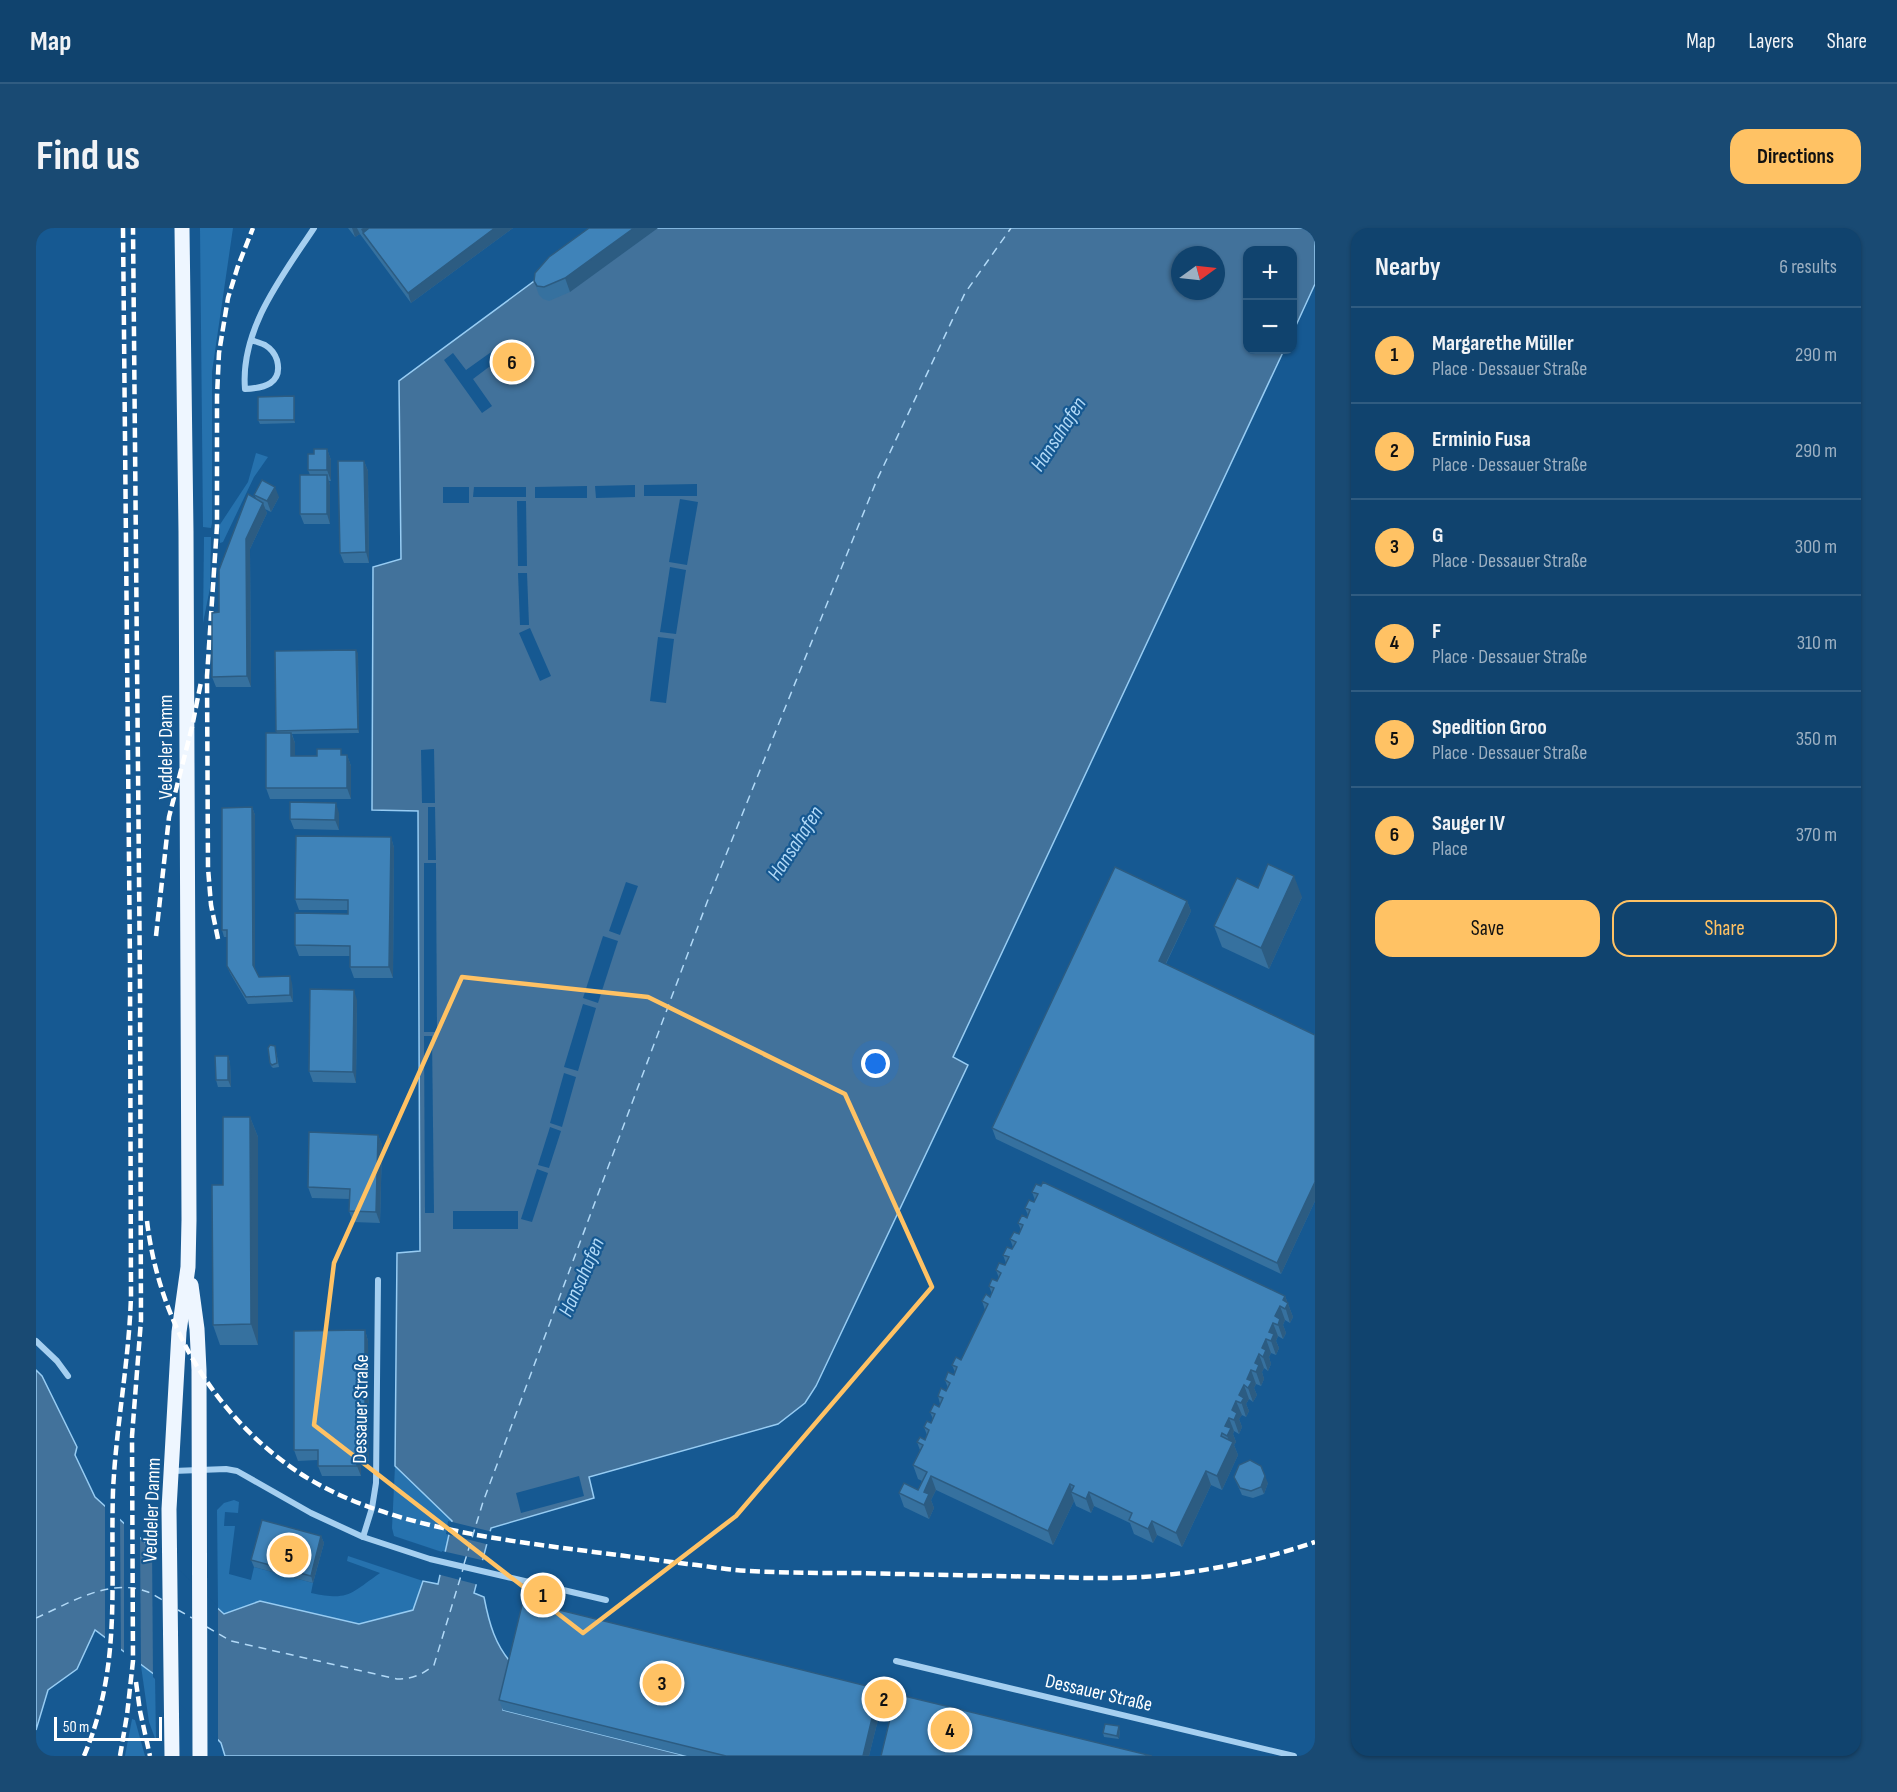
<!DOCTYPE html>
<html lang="en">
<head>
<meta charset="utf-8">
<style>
  :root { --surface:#10436e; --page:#194a73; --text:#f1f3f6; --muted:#9cb0c2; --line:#305c81; --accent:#ffc264 }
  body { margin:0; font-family:"Sofia Sans Condensed",sans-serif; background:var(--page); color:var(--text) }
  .controls { position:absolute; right:18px; top:18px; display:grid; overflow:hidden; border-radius:12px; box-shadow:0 2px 4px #0004 }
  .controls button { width:54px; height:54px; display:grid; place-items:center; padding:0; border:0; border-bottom:2px solid var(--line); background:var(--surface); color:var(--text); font:30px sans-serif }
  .compass { position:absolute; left:1135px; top:18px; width:54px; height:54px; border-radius:50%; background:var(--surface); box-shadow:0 2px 4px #0004; rotate:75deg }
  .scale { position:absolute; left:18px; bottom:15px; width:108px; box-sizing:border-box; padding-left:6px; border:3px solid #fff; border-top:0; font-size:16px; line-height:21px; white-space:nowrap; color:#fff; -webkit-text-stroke:4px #165992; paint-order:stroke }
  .you { position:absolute; left:840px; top:836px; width:21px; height:21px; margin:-15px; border:4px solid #fff; border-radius:50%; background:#1a73e8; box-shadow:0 0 0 9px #1a73e833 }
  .badge { display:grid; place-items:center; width:39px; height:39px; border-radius:50%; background:var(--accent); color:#111; font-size:20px; font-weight:700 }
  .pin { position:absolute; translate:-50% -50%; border:3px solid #fff; box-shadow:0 2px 6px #0006 }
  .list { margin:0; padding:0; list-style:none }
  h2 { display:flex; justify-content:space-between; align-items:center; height:78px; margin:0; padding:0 24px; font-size:26px }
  h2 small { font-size:20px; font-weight:400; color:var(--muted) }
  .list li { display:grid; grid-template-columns:39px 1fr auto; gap:18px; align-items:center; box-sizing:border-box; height:96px; padding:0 24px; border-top:2px solid var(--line) }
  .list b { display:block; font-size:22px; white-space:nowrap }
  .list p { margin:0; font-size:20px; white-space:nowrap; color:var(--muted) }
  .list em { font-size:20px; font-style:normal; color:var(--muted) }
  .actions { display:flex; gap:12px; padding:18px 24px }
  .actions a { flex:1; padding:14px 0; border:2px solid var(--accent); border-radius:18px; text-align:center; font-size:21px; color:var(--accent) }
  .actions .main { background:var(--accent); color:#111 }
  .map { position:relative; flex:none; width:1279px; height:1528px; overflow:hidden; border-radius:18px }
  header { display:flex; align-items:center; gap:36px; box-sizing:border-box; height:84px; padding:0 30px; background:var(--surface); border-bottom:2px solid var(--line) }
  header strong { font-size:28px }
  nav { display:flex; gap:33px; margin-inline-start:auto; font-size:21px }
  .intro { display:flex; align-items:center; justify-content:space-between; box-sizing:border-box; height:144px; padding:0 36px }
  h1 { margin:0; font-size:42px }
  .button { padding:15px 27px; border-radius:18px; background:var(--accent); color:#111; font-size:21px; font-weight:700 }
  main { display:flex; gap:36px; padding:0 36px }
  aside { flex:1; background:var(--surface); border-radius:18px; box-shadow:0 2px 4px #0004 }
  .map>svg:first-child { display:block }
  .green { fill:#2672ae }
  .water { fill:#42729b; stroke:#97ccf3; stroke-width:1.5; fill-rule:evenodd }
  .pier { fill:#165992 }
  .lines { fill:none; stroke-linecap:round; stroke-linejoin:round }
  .ferry { stroke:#b1d9f7; stroke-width:1.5; stroke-dasharray:8 6; stroke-linecap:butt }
  .street { stroke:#a5cff0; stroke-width:6 }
  .primary { stroke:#eef6ff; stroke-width:15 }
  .rail { stroke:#fff; stroke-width:4.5; stroke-dasharray:10 4.5; stroke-linecap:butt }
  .wall { fill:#36719f }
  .shaded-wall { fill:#2c5c82 }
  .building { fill:#3f83b9; stroke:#2c5c82; stroke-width:1.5 }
  .marked { fill:none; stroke:#ffc264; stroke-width:4.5; stroke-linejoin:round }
  .labels { text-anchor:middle; stroke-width:4.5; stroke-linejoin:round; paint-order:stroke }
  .street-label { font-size:20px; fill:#fff; stroke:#165992 }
  .water-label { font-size:21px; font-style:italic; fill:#b1d9f7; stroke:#165992 }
</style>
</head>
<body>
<header>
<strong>Map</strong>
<nav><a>Map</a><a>Layers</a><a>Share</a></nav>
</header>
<div class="intro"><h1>Find us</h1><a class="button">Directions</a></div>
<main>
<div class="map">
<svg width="1279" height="1528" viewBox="0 0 1279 1528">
  <rect width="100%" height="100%" fill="#165992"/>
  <!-- green -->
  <g class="green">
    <polygon points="164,0 197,0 176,144 176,295 175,300 167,299"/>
    <polygon points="220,225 232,229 218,249 187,314 184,315 183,298 212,254"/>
    <polygon points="168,309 175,309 174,360 167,395"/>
    <polygon points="359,1238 416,1293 409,1325 358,1308 356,1300"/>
    <path d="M 198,1272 L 203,1274 L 202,1285 L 189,1284 L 188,1298 L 199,1298 L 193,1346 L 215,1352 L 218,1339 L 277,1355 L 275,1365 C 313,1373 314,1366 344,1345 L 311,1333 L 312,1328 L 387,1353 L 378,1382 L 323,1396 L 224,1373 L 188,1386 L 182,1380 L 181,1282 L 188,1275 Z"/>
    <polygon points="107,1437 119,1447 120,1513 113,1494 105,1438"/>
    <polygon points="96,1491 99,1492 109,1528 89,1528"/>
  </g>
  <!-- water -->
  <path class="water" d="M 570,0 L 1279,0 L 1279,56 L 1257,104 L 1256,22 L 1212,22 L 1212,122 L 1248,122 L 917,829 L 932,837 L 780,1158 L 769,1175 L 742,1196 L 553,1249 L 558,1270 L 455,1300 L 438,1365 L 448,1369 C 453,1395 459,1418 478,1438 L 467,1482 L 651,1528 L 189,1528 L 185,1515 L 119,1447 L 59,1402 L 41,1441 L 12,1462 L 0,1502 L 0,1142 L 6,1148 L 41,1219 L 39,1227 L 59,1269 L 188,1386 L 224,1373 L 323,1396 L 377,1382 L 387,1353 L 402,1356 L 416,1293 L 359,1238 L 361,1025 L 384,1023 L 382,583 L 336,582 L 337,339 L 365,331 L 363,153 ZM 1144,27 L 1180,27 L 1180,63 L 1144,63 Z"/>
  <!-- pier -->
  <g class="pier">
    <polygon points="472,112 478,120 437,151 456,178 446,185 408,132 417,125 430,142"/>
    <polygon points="661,256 661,268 608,268 608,257"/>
    <polygon points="599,257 599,269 560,270 559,258"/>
    <polygon points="551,258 551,270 499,270 499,259"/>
    <rect x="407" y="259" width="26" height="16"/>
    <polygon points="438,259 490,259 490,269 437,269"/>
    <polygon points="644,271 662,274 651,337 633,334"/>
    <polygon points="481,273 490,273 491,338 482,338"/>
    <polygon points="634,339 650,342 640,406 624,404"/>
    <polygon points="482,345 491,345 493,397 484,397"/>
    <polygon points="494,400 515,448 504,453 483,405"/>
    <polygon points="622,409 638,411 630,475 614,473"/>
    <polygon points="398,521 399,575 386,575 385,522"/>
    <polygon points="392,579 399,579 400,632 392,632"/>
    <polygon points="388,635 400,635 401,804 388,804"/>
    <polygon points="590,654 602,658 584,707 573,703"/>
    <polygon points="567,708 582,713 562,775 547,770"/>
    <polygon points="547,776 560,780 542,843 528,839"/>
    <polygon points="388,808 396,808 398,985 389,985"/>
    <polygon points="528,845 540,849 526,899 514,895"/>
    <polygon points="514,899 525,903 513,940 502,937"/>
    <polygon points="501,941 512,945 496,994 485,991"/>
    <rect x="417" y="983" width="65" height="18"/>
    <polygon points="543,1248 548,1268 485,1285 480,1265"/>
    <polygon points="69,1274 84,1287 85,1424 69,1412"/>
    <polygon points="88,1291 104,1305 105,1438 88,1426"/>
    <polygon points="412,1293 457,1304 454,1317 410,1306"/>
    <polygon points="116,1317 182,1378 182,1514 117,1449"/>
    <polygon points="406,1323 450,1333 443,1357 401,1346"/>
  </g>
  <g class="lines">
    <!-- ferry -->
    <g class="ferry">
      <polyline points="428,1336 447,1274 673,669 840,254 929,65 975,0"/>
      <polyline points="142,1382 156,1390"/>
      <path d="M 0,1390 C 34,1375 74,1349 112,1364 C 117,1366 123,1370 128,1373"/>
      <path d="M 171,1399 L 195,1413 L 361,1451 C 376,1451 386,1447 398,1437 L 427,1341"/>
    </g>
    <!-- street -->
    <g class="street">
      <path d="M 216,112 C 220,114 225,115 229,117 C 234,120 239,126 241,132 C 247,156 228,160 209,161 C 204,101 247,47 278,0"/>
      <polyline points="0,1113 21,1133 32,1148"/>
      <polyline points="137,1243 190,1241 201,1243 275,1285 327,1309 394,1331 570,1372"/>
      <polyline points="327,1309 336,1280 340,1255 342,1052"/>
      <polyline points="860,1433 1258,1528"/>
    </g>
    <!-- primary -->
    <g class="primary">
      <polyline points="155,1057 161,1101 163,1142 164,1528"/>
      <polyline points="136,1528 133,1281 143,1104 152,1039 153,992 150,304 146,0"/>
    </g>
    <!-- rail -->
    <g class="rail">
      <polyline points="120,708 133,589 156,499 165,454"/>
      <polyline points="182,711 175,677 172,640 171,448 181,298 181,168 183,125 192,70 202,38 217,0"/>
      <path d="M 111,993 C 123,1095 178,1189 265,1246 C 339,1294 449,1310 535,1321 C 574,1326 613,1331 651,1336 C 671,1338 692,1342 712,1343 C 749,1345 786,1345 823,1345 C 899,1347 975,1348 1051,1350 C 1069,1350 1088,1350 1107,1349 C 1165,1345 1224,1333 1279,1314"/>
      <polyline points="100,1454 104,1483 114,1528"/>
      <path d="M 48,1528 C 86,1438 74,1357 77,1263 C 80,1198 93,1134 95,1068 L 94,737 L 87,0"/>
      <polyline points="84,1528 91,1487 97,1433 96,1208 105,1092 104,757 97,0"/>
    </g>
  </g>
  <!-- wall -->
  <g class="wall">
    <polygon points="312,0 477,0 375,75 324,6 319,9"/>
    <polygon points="553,0 534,64 513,73 507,71 503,67 498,53"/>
    <polygon points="258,168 259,172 259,195 224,196 222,192"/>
    <polygon points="291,221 295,232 295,253 293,253 294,257 294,296 268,296 264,286 274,247 272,242 278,226"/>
    <polygon points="328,233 332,243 333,335 308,335 304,325"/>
    <polygon points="218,267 243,269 235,284 229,281 231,285 214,321 215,459 180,459 176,449 183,384 220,270"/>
    <polygon points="322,425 323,505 256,506 259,515 259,528 311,527 315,538 315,571 234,571 230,560 241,505 240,503"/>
    <polygon points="216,579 219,587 219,741 223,749 256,755 257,774 212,776 194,745 191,738 191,709 188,709 186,702"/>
    <polygon points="303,585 303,602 258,601 254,591"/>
    <polygon points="355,609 358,620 357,750 318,750 314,739 314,728 263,728 259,717 312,686 312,682 263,682 259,671"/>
    <polygon points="1266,669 1233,741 1186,719 1178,698"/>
    <polygon points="1151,673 1155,683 1130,736 1279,807 1279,973 1245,1046 960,911 956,900"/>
    <polygon points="321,772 320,855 277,854 273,843"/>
    <polygon points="239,818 243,839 237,840 235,838 234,835"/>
    <polygon points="192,828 194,835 195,859 182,859 180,852"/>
    <polygon points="214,889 222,909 222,1117 184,1117 177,1097 187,957"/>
    <polygon points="342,907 346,917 344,995 317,994 313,983 314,971 276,970 272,959"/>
    <polygon points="996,964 1249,1068 1257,1089 1254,1095 1249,1092 1247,1097 1250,1105 1247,1111 1242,1108 1240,1113 1243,1120 1240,1127 1235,1125 1233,1129 1235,1136 1232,1143 1228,1140 1226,1144 1228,1151 1225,1158 1220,1156 1218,1160 1221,1167 1217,1174 1213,1171 1210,1176 1213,1183 1210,1189 1206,1187 1203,1191 1206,1199 1203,1206 1198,1203 1197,1206 1200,1214 1198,1217 1202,1227 1186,1262 1175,1257 1146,1319 1121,1307 1117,1315 1098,1306 1094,1295 1058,1278 1055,1285 1040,1278 1038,1273 1017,1317 900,1262 895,1272 898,1280 893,1291 868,1279 863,1265 882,1262 886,1253 882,1251 877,1237 884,1222 881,1214 889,1212 891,1207 888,1199 895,1195 897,1191 894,1184 903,1179 904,1176 902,1168 910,1163 912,1160 909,1152 918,1147 919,1144 916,1137 925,1132 949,1082 946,1073 954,1069 956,1066 953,1058 961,1053 963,1050 960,1042 969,1037 970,1035 967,1027 976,1021 977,1019 974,1011 983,1006 985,1002 982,995 991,990 992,987 989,980 998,974 999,972"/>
    <polygon points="329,1102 332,1113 333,1233 325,1233 325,1248 286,1248 282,1238 282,1232 262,1233 258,1222"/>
    <polygon points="1198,1249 1232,1255 1228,1266 1217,1270 1206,1267"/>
    <polygon points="285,1308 288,1315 277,1355 218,1339 215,1332"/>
    <polygon points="843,1461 847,1472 833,1528 651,1528 467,1482 463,1472"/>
    <polygon points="1084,1502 1083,1511 1068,1509 1067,1505"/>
  </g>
  <!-- shaded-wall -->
  <g class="shaded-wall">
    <polygon points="316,0 321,0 324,6 319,9"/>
    <polygon points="327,0 345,0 327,5 325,1"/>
    <polygon points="459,0 477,0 375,75 372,65"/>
    <polygon points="598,0 622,0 534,64 529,50"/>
    <polygon points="258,168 259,172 259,195 258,192"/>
    <polygon points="291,221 295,232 295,253 291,242"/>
    <polygon points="328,233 332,243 333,335 330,324"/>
    <polygon points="291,247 294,257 294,296 291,286"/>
    <polygon points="239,259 243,269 235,284 231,273"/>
    <polygon points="227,275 231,285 214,321 215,459 211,448 210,311"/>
    <polygon points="320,422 322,425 323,505 322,501"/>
    <polygon points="255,505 259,515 259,538 255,528"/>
    <polygon points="311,527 315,538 315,571 311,560"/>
    <polygon points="300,575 303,585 303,602 299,592"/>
    <polygon points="216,579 219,587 219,744 217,737"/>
    <polygon points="355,609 358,620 357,750 353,739"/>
    <polygon points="1258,648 1266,669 1233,741 1225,720"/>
    <polygon points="1151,673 1155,683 1126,743 1123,733"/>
    <polygon points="254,748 256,755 257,774 254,767"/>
    <polygon points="318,762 321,772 320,855 317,844"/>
    <polygon points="192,828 194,835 195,859 192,852"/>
    <polygon points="214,889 222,909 222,1117 215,1096"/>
    <polygon points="342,907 346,917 344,995 340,984"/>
    <polygon points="1279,954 1279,973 1245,1046 1241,1035"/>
    <polygon points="1249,1068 1257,1089 1254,1095 1247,1072"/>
    <polygon points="1244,1078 1249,1092 1247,1097 1250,1105 1247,1111 1239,1088"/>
    <polygon points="1237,1095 1242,1108 1240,1113 1243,1120 1240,1127 1235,1113 1233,1104"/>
    <polygon points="329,1102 332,1113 333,1233 329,1223"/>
    <polygon points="1230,1111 1235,1125 1233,1129 1235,1136 1232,1143 1227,1129 1226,1120"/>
    <polygon points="1223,1126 1228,1140 1226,1144 1228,1151 1225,1158 1220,1144 1219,1135"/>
    <polygon points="1215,1142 1220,1156 1218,1160 1221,1167 1217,1174 1212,1160 1211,1151"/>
    <polygon points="1208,1157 1213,1171 1210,1176 1213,1183 1210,1189 1203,1167"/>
    <polygon points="1200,1173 1206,1187 1203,1191 1206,1199 1203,1206 1198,1192 1196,1182"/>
    <polygon points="1193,1190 1198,1203 1197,1206 1200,1214 1198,1217 1202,1227 1186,1262 1181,1248 1195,1218 1191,1208 1189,1198"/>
    <polygon points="321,1223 325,1233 325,1248 321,1238"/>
    <polygon points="1170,1243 1175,1257 1146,1319 1140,1305"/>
    <polygon points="895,1248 900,1262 895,1272 898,1280 893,1291 888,1277 888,1264"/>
    <polygon points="1229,1248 1232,1255 1228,1266 1225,1259"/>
    <polygon points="1034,1256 1037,1265 1035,1264 1038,1273 1017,1317 1012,1303"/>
    <polygon points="1053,1264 1058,1278 1055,1285 1050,1271"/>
    <polygon points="1116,1293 1121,1307 1117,1315 1112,1301"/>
    <polygon points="285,1308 288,1315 277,1355 275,1348"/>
    <polygon points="843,1461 847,1472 833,1528 827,1528"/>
    <polygon points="1083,1498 1084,1502 1083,1511 1081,1508"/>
  </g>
  <!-- building -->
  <g class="building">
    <polygon points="333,0 459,0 372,65 327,5"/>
    <polygon points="553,0 598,0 529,50 508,59 501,58 498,53 499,45 513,29"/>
    <polygon points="258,168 258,192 222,192 222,169"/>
    <polygon points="278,221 291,221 291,242 272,242 272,226 278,226"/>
    <polygon points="302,233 328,233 330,324 304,325"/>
    <rect x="264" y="247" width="27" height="39"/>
    <polygon points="226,252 239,259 231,273 218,267"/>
    <polygon points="212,266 227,275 210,311 211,448 176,449 176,385 183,384 183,342"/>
    <polygon points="320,422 322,501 240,503 239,423"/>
    <polygon points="230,505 255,505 255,528 281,528 281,521 305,521 305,527 311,527 311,560 230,560"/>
    <polygon points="254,574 300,575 299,592 254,591"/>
    <polygon points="216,579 217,737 223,749 254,748 254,767 210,769 191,738 191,702 186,702 186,580"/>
    <polygon points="260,608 355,609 353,739 314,739 314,718 259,717 259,685 312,686 312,672 259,671"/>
    <polygon points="1232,636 1258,648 1225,720 1178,698 1201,650 1222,660"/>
    <polygon points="1079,639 1151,673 1123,733 1279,807 1279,954 1241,1035 956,900"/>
    <polygon points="274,761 318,762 317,844 273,843"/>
    <polygon points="234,817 239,818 241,835 236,837 234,835 232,820"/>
    <polygon points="179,828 192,828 192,852 180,852"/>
    <polygon points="187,889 214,889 215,1096 177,1097 176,957 187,957"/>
    <polygon points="273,904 342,907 340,984 313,983 314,961 272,959"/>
    <polygon points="1007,954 1249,1068 1247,1072 1252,1075 1249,1081 1244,1078 1239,1088 1244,1091 1242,1097 1237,1095 1233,1104 1238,1106 1235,1113 1230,1111 1226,1120 1230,1122 1227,1129 1223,1126 1219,1135 1223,1137 1220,1144 1215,1142 1211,1151 1216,1153 1212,1160 1208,1157 1203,1167 1208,1170 1205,1175 1200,1173 1196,1182 1201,1185 1198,1192 1193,1190 1189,1198 1195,1200 1191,1208 1186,1205 1185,1208 1197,1214 1181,1248 1170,1243 1140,1305 1116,1293 1112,1301 1093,1292 1096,1285 1053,1264 1050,1271 1035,1264 1038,1258 1034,1256 1012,1303 895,1248 888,1264 893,1266 888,1277 863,1265 868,1255 882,1262 891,1244 877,1237 887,1217 881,1214 884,1209 889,1212 893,1202 888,1199 891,1193 895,1195 899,1186 894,1184 898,1176 903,1179 907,1170 902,1168 905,1160 910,1163 914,1155 909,1152 912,1144 918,1147 921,1139 916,1137 920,1129 925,1132 952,1076 946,1073 950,1066 954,1069 958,1060 953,1058 956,1051 961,1053 965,1045 960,1042 963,1035 969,1037 973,1029 967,1027 971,1019 976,1021 980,1014 974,1011 978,1004 983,1006 987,997 982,995 986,987 991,990 994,982 989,980 993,972 998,974 1002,966 996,964 1000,956 1005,958"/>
    <polygon points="329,1102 329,1223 321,1223 321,1238 282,1238 282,1222 258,1222 258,1103"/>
    <polygon points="1214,1232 1225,1238 1229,1248 1225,1259 1215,1263 1204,1260 1198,1249 1203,1237"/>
    <polygon points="226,1292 285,1308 275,1348 215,1332"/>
    <polygon points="487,1373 843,1461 827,1528 690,1528 463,1472"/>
    <polygon points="860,1466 1116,1528 845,1528"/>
    <polygon points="1069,1496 1083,1498 1081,1508 1067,1505"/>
  </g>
  <!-- marked area -->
  <path class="marked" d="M 426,749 L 612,769 L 809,866 L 896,1059 L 700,1288 L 547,1405 L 278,1197 L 298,1035 Z"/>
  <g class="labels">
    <!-- street labels -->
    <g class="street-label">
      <text transform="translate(129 519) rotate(-90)" y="7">Veddeler Damm</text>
      <text transform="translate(324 1181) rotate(-89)" y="7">Dessauer Straße</text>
      <text transform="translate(115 1282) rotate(-88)" y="7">Veddeler Damm</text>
      <text transform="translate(1063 1464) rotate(13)" y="7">Dessauer Straße</text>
    </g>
    <!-- water labels -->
    <g class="water-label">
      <text transform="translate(1022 206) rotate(-57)" y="7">Hansahafen</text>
      <text transform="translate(759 615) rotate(-57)" y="7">Hansahafen</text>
      <text transform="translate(545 1049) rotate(-66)" y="7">Hansahafen</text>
    </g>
  </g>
</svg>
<div class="controls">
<button>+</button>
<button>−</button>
</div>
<svg class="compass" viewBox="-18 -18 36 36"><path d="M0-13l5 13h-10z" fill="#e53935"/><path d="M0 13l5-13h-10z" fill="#9cb0c2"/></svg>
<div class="scale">50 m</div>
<div class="you"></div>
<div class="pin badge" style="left:507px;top:1367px">1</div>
<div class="pin badge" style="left:848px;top:1471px">2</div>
<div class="pin badge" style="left:626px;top:1455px">3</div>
<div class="pin badge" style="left:914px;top:1502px">4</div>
<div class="pin badge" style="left:253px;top:1327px">5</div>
<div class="pin badge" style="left:476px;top:134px">6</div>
</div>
<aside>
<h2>Nearby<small>6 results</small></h2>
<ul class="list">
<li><span class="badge">1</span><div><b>Margarethe Müller</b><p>Place · Dessauer Straße</p></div><em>290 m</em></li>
<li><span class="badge">2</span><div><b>Erminio Fusa</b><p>Place · Dessauer Straße</p></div><em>290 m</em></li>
<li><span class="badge">3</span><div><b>G</b><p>Place · Dessauer Straße</p></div><em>300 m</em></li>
<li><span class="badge">4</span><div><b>F</b><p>Place · Dessauer Straße</p></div><em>310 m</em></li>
<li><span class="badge">5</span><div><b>Spedition Groo</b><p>Place · Dessauer Straße</p></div><em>350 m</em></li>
<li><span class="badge">6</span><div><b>Sauger IV</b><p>Place</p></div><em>370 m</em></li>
</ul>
<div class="actions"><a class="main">Save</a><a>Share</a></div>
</aside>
</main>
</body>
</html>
